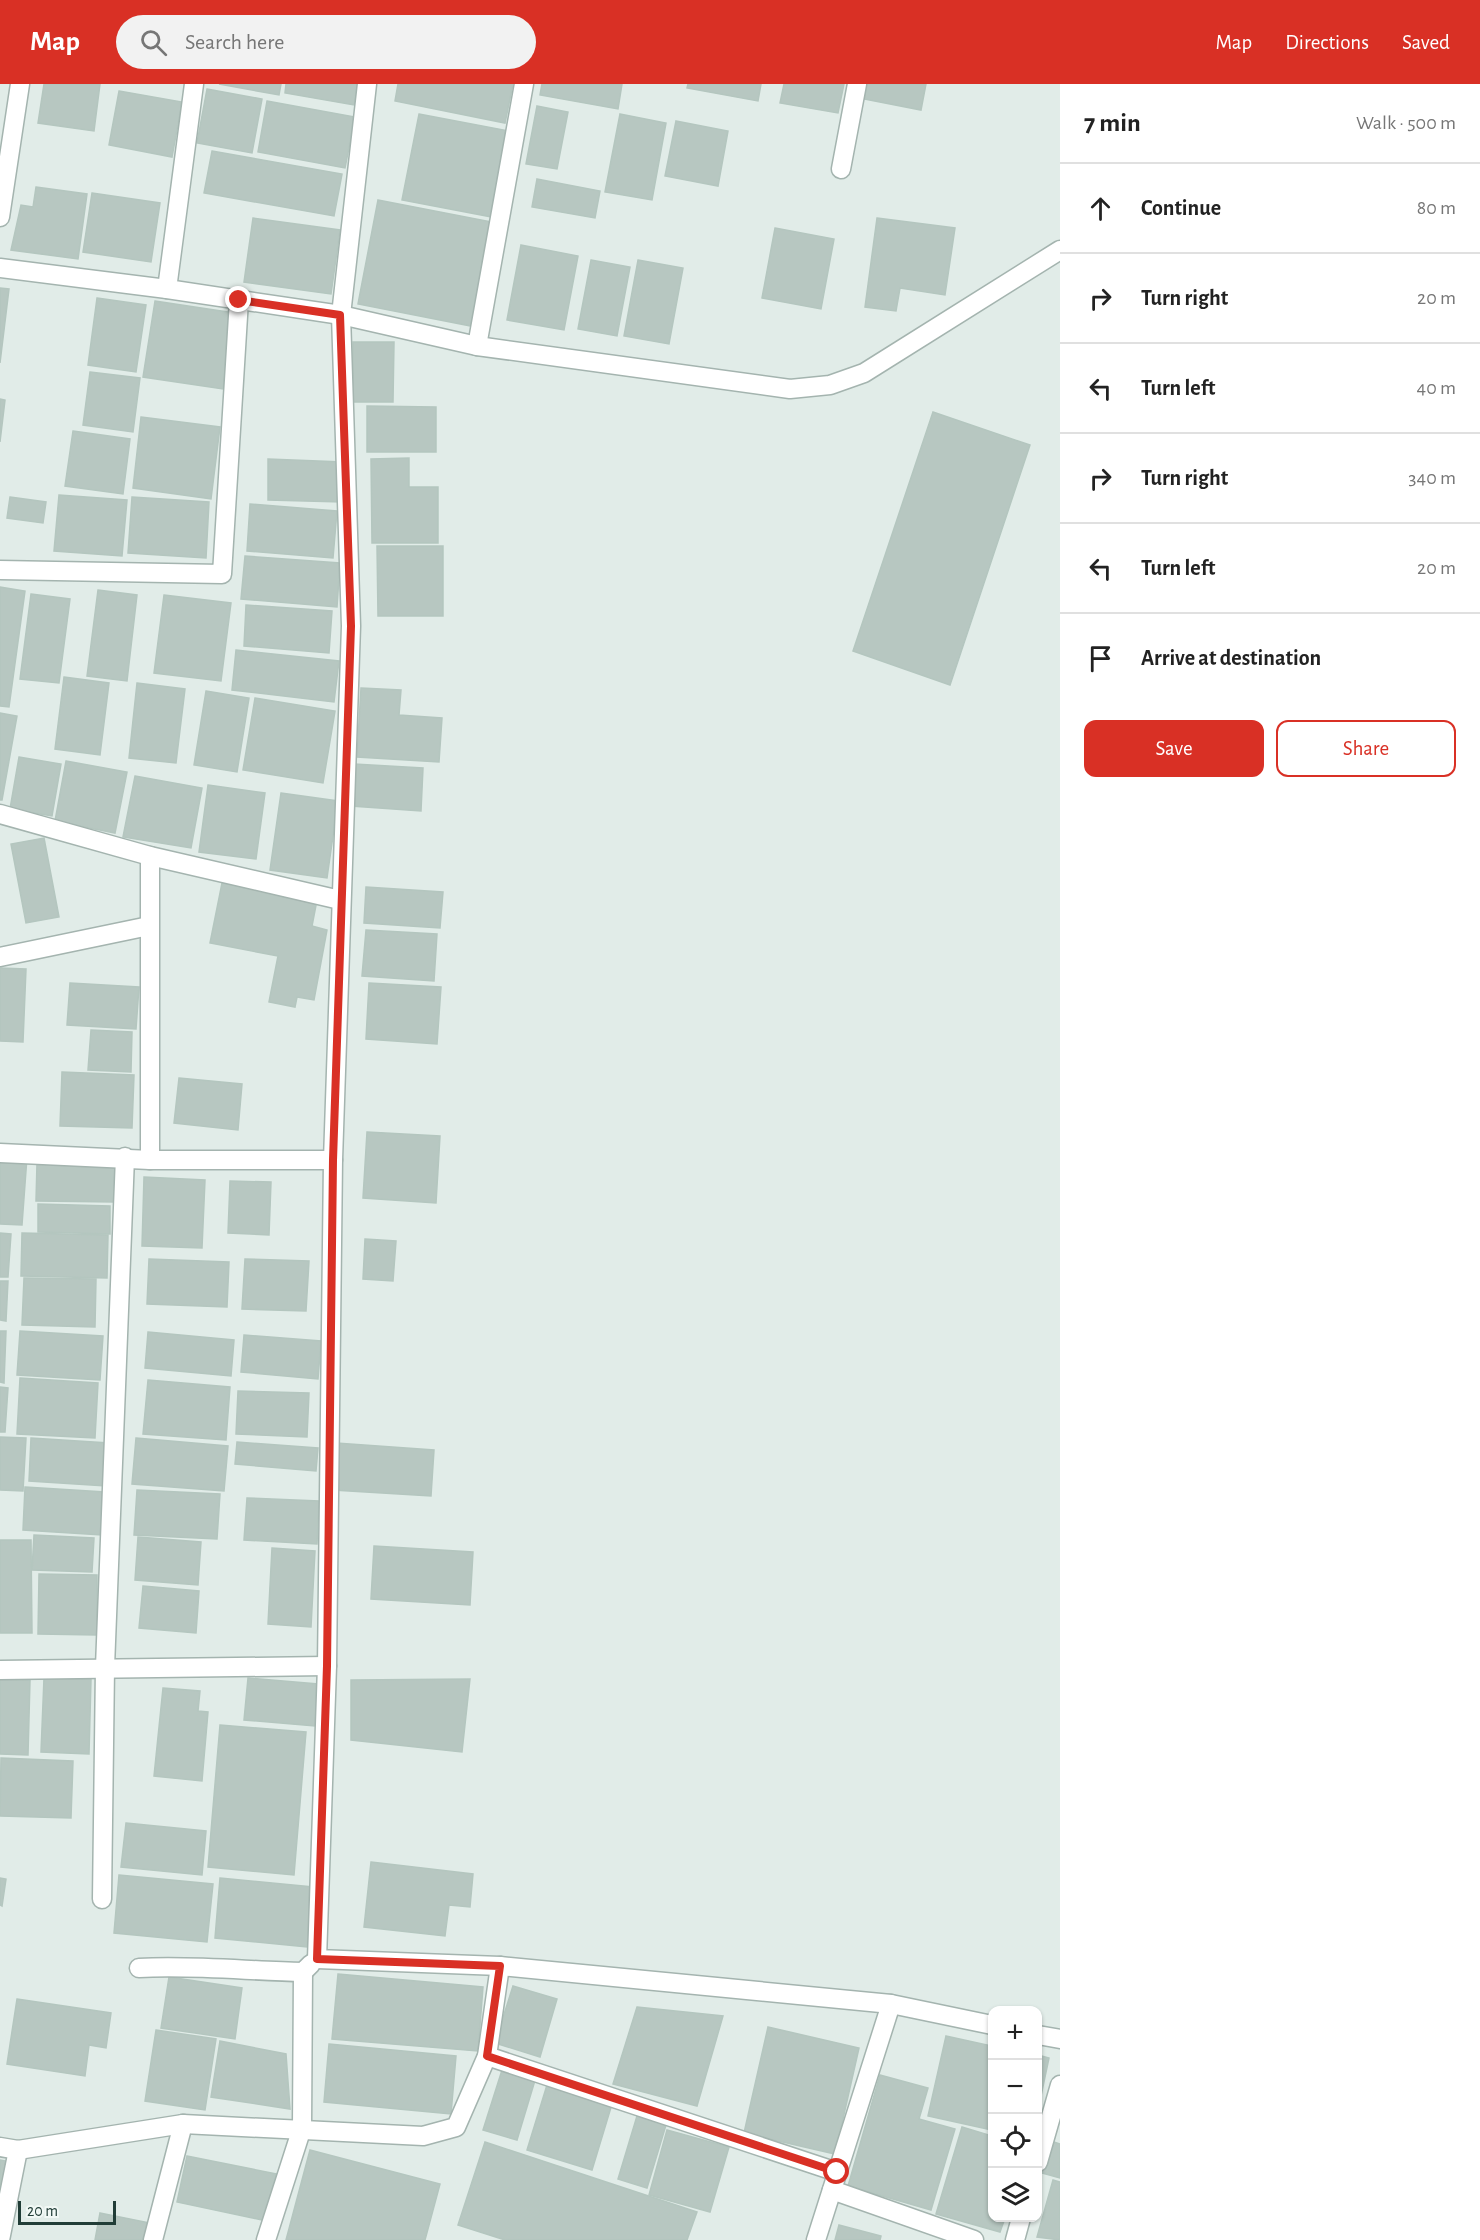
<!DOCTYPE html>
<html lang="en">
<head>
<meta charset="utf-8">
<style>
  :root { --surface:#fff; --page:#f2f2f2; --text:#222; --muted:#767676; --line:#e0e0e0; --accent:#d93025 }
  body { margin:0; font-family:"Alegreya Sans",sans-serif; background:var(--page); color:var(--text) }
  .controls { position:absolute; right:18px; bottom:18px; display:grid; overflow:hidden; border-radius:12px; box-shadow:0 2px 4px #0004 }
  .controls button { width:54px; height:54px; display:grid; place-items:center; padding:0; border:0; border-bottom:2px solid var(--line); background:var(--surface); color:var(--text); font:30px sans-serif }
  .scale { position:absolute; left:18px; bottom:15px; width:98px; box-sizing:border-box; padding-left:6px; border:3px solid #213d37; border-top:0; font-size:16px; line-height:21px; white-space:nowrap; color:#213d37; -webkit-text-stroke:4px #f2f9f6; paint-order:stroke }
  .stop { position:absolute; width:18px; height:18px; margin:-14px; border:4px solid #d93025; border-radius:50%; background:#fff }
  .stop.end { background:#d93025; border-color:#fff; box-shadow:0 2px 6px #0008 }
  .list { margin:0; padding:0; list-style:none }
  h2 { display:flex; justify-content:space-between; align-items:center; height:78px; margin:0; padding:0 24px; font-size:26px }
  h2 small { font-size:20px; font-weight:400; color:var(--muted) }
  .list li { display:grid; grid-template-columns:39px 1fr auto; gap:18px; align-items:center; box-sizing:border-box; height:90px; padding:0 24px; border-top:2px solid var(--line) }
  .list b { display:block; font-size:22px; white-space:nowrap }
  .list em { font-size:20px; font-style:normal; color:var(--muted) }
  .actions { display:flex; gap:12px; padding:18px 24px }
  .actions a { flex:1; padding:14px 0; border:2px solid var(--accent); border-radius:12px; text-align:center; font-size:21px; color:var(--accent) }
  .actions .main { background:var(--accent); color:#fff }
  .icon { flex:none; width:33px; height:33px; fill:none; stroke:currentColor; stroke-width:2; stroke-linecap:round; stroke-linejoin:round }
  .map { position:relative; flex:none; width:1060px; height:2156px; overflow:hidden }
  header { display:flex; align-items:center; gap:36px; box-sizing:border-box; height:84px; padding:0 30px; background:var(--accent); color:#fff }
  header strong { font-size:28px }
  nav { display:flex; gap:33px; margin-inline-start:auto; font-size:21px }
  .search { width:420px; height:54px; background:var(--page); display:flex; align-items:center; gap:15px; box-sizing:border-box; padding:0 21px; border-radius:33px; color:var(--muted); font-size:22px }
  main { display:flex }
  aside { flex:1; background:var(--surface) }
  .map>svg:first-child { display:block }
  .building { fill:#b7c7c1; stroke:#b4c6bf; stroke-width:1.5 }
  .lines { fill:none; stroke-linecap:round; stroke-linejoin:round }
  .minor-casing { stroke:#a4b4af; stroke-width:21 }
  .minor { stroke:#fff; stroke-width:18 }
  .route { stroke:#d93025; stroke-width:8 }
</style>
</head>
<body>
<header>
<strong>Map</strong>
<div class="search"><svg class="icon" aria-label="search" viewBox="0 0 24 24"><circle cx="10" cy="10" r="6"/><path d="M15 15l6 6"/></svg>Search here</div>
<nav><a>Map</a><a>Directions</a><a>Saved</a></nav>
</header>
<main>
<div class="map">
<svg width="1060" height="2156" viewBox="0 0 1060 2156">
  <rect width="100%" height="100%" fill="#e1ece8"/>
  <!-- building -->
  <g class="building">
    <polygon points="44,0 100,0 94,47 38,39"/>
    <polygon points="219,0 281,0 279,11"/>
    <polygon points="286,0 358,0 354,21 285,9"/>
    <polygon points="398,0 513,0 505,39 395,17"/>
    <polygon points="542,0 622,0 618,25 540,11"/>
    <polygon points="688,0 761,0 758,17 687,4"/>
    <polygon points="784,0 844,0 838,29 780,19"/>
    <polygon points="867,0 926,0 921,26 864,15"/>
    <polygon points="207,5 262,15 252,69 197,59"/>
    <polygon points="119,7 182,18 172,73 109,61"/>
    <polygon points="267,17 355,33 345,84 258,68"/>
    <polygon points="537,22 568,28 557,85 526,80"/>
    <polygon points="419,30 509,47 492,133 402,116"/>
    <polygon points="620,30 666,39 652,116 605,108"/>
    <polygon points="676,37 728,47 718,102 665,92"/>
    <polygon points="212,67 342,90 334,132 204,109"/>
    <polygon points="537,95 600,107 595,134 532,123"/>
    <polygon points="36,103 87,110 78,175 11,166 21,121 33,123"/>
    <polygon points="92,109 160,119 151,178 83,168"/>
    <polygon points="378,116 497,139 476,243 358,220"/>
    <polygon points="253,134 340,146 331,210 244,198"/>
    <polygon points="877,134 955,144 945,211 900,204 896,227 865,223"/>
    <polygon points="775,144 834,155 821,225 762,214"/>
    <polygon points="521,161 578,172 564,246 507,236"/>
    <polygon points="591,176 630,183 617,252 578,245"/>
    <polygon points="638,176 683,184 669,260 624,252"/>
    <polygon points="0,204 9,205 0,279"/>
    <polygon points="97,214 146,221 136,288 88,281"/>
    <polygon points="155,217 234,229 223,305 143,293"/>
    <polygon points="353,258 394,258 393,318 353,318"/>
    <polygon points="90,288 140,294 133,348 83,341"/>
    <polygon points="0,315 5,316 0,358"/>
    <polygon points="367,322 436,323 436,368 367,368"/>
    <polygon points="933,328 1030,361 950,601 853,567"/>
    <polygon points="141,333 220,343 211,415 133,404"/>
    <polygon points="73,347 130,355 123,410 65,402"/>
    <polygon points="409,374 409,403 438,403 438,459 372,459 371,375"/>
    <polygon points="268,375 343,378 342,418 268,416"/>
    <polygon points="59,411 127,416 122,472 54,467"/>
    <polygon points="10,413 46,418 43,439 7,434"/>
    <polygon points="132,413 209,418 206,474 128,469"/>
    <polygon points="250,420 337,427 333,474 247,467"/>
    <polygon points="377,462 443,462 443,532 378,532"/>
    <polygon points="245,472 340,479 337,523 241,515"/>
    <polygon points="0,503 25,507 9,623 0,622"/>
    <polygon points="98,506 137,511 127,597 87,592"/>
    <polygon points="31,510 70,515 59,599 20,595"/>
    <polygon points="164,511 231,519 221,597 154,589"/>
    <polygon points="246,521 332,527 329,569 244,562"/>
    <polygon points="236,566 339,577 334,618 232,606"/>
    <polygon points="64,593 109,599 100,671 55,665"/>
    <polygon points="137,599 185,605 176,679 129,674"/>
    <polygon points="361,604 401,606 399,631 442,634 439,678 357,673"/>
    <polygon points="206,607 249,614 237,688 194,681"/>
    <polygon points="255,614 335,627 323,699 243,686"/>
    <polygon points="0,629 17,632 2,716 0,716"/>
    <polygon points="19,673 61,680 52,732 10,725"/>
    <polygon points="66,677 127,688 115,749 55,737"/>
    <polygon points="354,680 423,684 421,727 351,722"/>
    <polygon points="135,692 202,704 191,764 123,753"/>
    <polygon points="208,701 265,709 256,775 199,768"/>
    <polygon points="281,709 338,717 327,794 270,786"/>
    <polygon points="44,754 59,833 26,839 11,760"/>
    <polygon points="222,799 317,816 312,842 327,846 314,916 297,913 295,923 269,918 278,872 210,859"/>
    <polygon points="366,803 443,808 440,844 364,839"/>
    <polygon points="366,846 437,850 434,897 362,892"/>
    <polygon points="0,884 26,885 23,958 0,957"/>
    <polygon points="70,899 139,903 136,945 67,941"/>
    <polygon points="369,899 441,903 437,960 366,955"/>
    <polygon points="91,946 132,948 131,988 88,986"/>
    <polygon points="62,988 134,991 132,1044 60,1042"/>
    <polygon points="179,994 242,1000 238,1046 174,1039"/>
    <polygon points="367,1048 440,1052 436,1119 363,1114"/>
    <polygon points="0,1072 27,1073 22,1141 0,1140"/>
    <polygon points="37,1079 116,1081 115,1118 36,1117"/>
    <polygon points="144,1093 205,1096 202,1164 142,1162"/>
    <polygon points="230,1097 271,1098 269,1151 228,1149"/>
    <polygon points="38,1120 110,1122 110,1150 38,1148"/>
    <polygon points="0,1149 11,1150 8,1193 0,1193"/>
    <polygon points="22,1149 108,1151 107,1194 21,1192"/>
    <polygon points="365,1155 396,1157 393,1197 363,1195"/>
    <polygon points="149,1175 229,1178 227,1223 147,1220"/>
    <polygon points="245,1175 309,1177 306,1227 242,1225"/>
    <polygon points="24,1194 96,1195 95,1243 22,1241"/>
    <polygon points="0,1197 8,1197 6,1237 0,1236"/>
    <polygon points="0,1247 6,1247 4,1299 0,1298"/>
    <polygon points="20,1247 103,1252 100,1296 17,1291"/>
    <polygon points="148,1248 234,1256 231,1292 145,1284"/>
    <polygon points="244,1251 321,1257 318,1295 241,1288"/>
    <polygon points="20,1294 98,1299 95,1354 17,1350"/>
    <polygon points="148,1296 230,1303 226,1356 143,1350"/>
    <polygon points="0,1303 8,1304 5,1348 0,1348"/>
    <polygon points="238,1307 309,1309 307,1353 236,1350"/>
    <polygon points="0,1353 26,1354 23,1407 0,1406"/>
    <polygon points="31,1354 109,1359 106,1402 29,1397"/>
    <polygon points="136,1354 228,1362 224,1407 132,1400"/>
    <polygon points="237,1358 318,1364 316,1387 235,1380"/>
    <polygon points="336,1359 434,1366 431,1412 333,1406"/>
    <polygon points="25,1403 105,1408 102,1451 23,1446"/>
    <polygon points="137,1406 220,1410 217,1455 134,1451"/>
    <polygon points="247,1414 319,1417 317,1460 244,1456"/>
    <polygon points="34,1451 94,1454 92,1488 32,1486"/>
    <polygon points="138,1453 201,1458 198,1501 135,1496"/>
    <polygon points="0,1456 31,1456 32,1549 0,1549"/>
    <polygon points="374,1462 473,1468 470,1521 371,1515"/>
    <polygon points="272,1464 315,1467 311,1543 268,1540"/>
    <polygon points="39,1490 97,1491 97,1551 38,1550"/>
    <polygon points="143,1502 199,1507 196,1549 139,1544"/>
    <polygon points="44,1594 91,1595 89,1670 41,1668"/>
    <polygon points="248,1594 318,1600 315,1642 244,1636"/>
    <polygon points="0,1595 30,1596 28,1671 0,1670"/>
    <polygon points="470,1595 462,1668 351,1656 351,1596"/>
    <polygon points="163,1604 200,1607 198,1627 208,1628 202,1697 154,1692"/>
    <polygon points="220,1641 306,1648 294,1791 208,1783"/>
    <polygon points="1,1674 73,1677 71,1734 0,1732"/>
    <polygon points="126,1739 206,1747 202,1791 121,1783"/>
    <polygon points="371,1778 473,1790 470,1823 449,1821 445,1852 364,1843"/>
    <polygon points="119,1791 213,1800 207,1858 114,1849"/>
    <polygon points="0,1794 6,1795 2,1822 0,1821"/>
    <polygon points="220,1794 313,1803 307,1863 215,1854"/>
    <polygon points="338,1890 483,1903 478,1967 332,1955"/>
    <polygon points="169,1893 242,1904 235,1955 161,1944"/>
    <polygon points="513,1902 557,1915 540,1973 495,1959"/>
    <polygon points="17,1915 111,1929 106,1964 89,1961 85,1992 7,1980"/>
    <polygon points="637,1923 723,1932 697,2022 613,2000"/>
    <polygon points="768,1943 859,1964 835,2070 744,2049"/>
    <polygon points="156,1946 216,1955 205,2026 145,2017"/>
    <polygon points="946,1952 992,1962 992,2046 928,2032"/>
    <polygon points="220,1957 286,1970 290,2025 211,2013"/>
    <polygon points="329,1960 456,1972 451,2030 324,2018"/>
    <polygon points="1038,1971 1049,1974 1038,2026"/>
    <polygon points="503,1983 536,1993 517,2056 483,2046"/>
    <polygon points="880,1991 928,2004 919,2035 955,2045 931,2126 848,2102"/>
    <polygon points="547,2001 612,2020 592,2086 527,2066"/>
    <polygon points="637,2032 666,2041 647,2104 618,2095"/>
    <polygon points="962,2043 992,2052 992,2134 1005,2134 1000,2148 936,2130"/>
    <polygon points="667,2046 729,2063 710,2128 649,2111"/>
    <polygon points="1051,2057 1060,2060 1060,2094 1042,2089"/>
    <polygon points="485,2058 697,2128 687,2156 505,2156 458,2141"/>
    <polygon points="310,2066 440,2100 425,2156 286,2156"/>
    <polygon points="187,2072 277,2090 267,2137 177,2118"/>
    <polygon points="0,2076 11,2078 0,2133"/>
    <polygon points="1053,2096 1060,2098 1060,2156 1037,2153"/>
    <polygon points="100,2129 150,2139 146,2156 95,2156"/>
    <polygon points="839,2141 881,2152 880,2156 835,2156"/>
  </g>
  <g class="lines">
    <!-- minor casing -->
    <g class="minor-casing">
      <g id="minor">
        <polyline points="367,0 341,231 351,542 333,1076 327,1582 317,1875 500,1882 891,1920 992,1941"/>
        <polyline points="841,85 857,0"/>
        <polyline points="0,133 20,0"/>
        <polyline points="0,184 167,205 341,231 477,262 790,305 830,301 864,289 1060,166"/>
        <polyline points="167,205 194,0"/>
        <polyline points="477,262 524,0"/>
        <polyline points="0,486 222,490 239,216"/>
        <polyline points="0,730 150,772 340,816"/>
        <polyline points="0,873 149,842"/>
        <polyline points="0,1069 150,1076 333,1076"/>
        <polyline points="150,1076 150,772"/>
        <polyline points="0,1586 327,1582"/>
        <polyline points="102,1815 105,1583 125,1073"/>
        <path d="M 139,1884 C 194,1881 249,1887 303,1888 L 311,1880"/>
        <polyline points="1038,1951 1060,1955"/>
        <polyline points="487,1972 837,2088"/>
        <polyline points="0,2063 18,2066 183,2040 423,2052 456,2043 487,1972 500,1882"/>
        <polyline points="1038,2078 1060,2001"/>
        <polyline points="832,2106 974,2156"/>
        <polyline points="0,2156 18,2066"/>
        <polyline points="153,2156 183,2040"/>
        <polyline points="266,2156 302,2044 303,1888"/>
        <polyline points="816,2156 891,1920"/>
        <polyline points="1015,2156 1021,2134"/>
      </g>
    </g>
    <!-- minor -->
    <use href="#minor" class="minor"/>
  </g>
  <g class="lines">
    <!-- route -->
    <polyline class="route" points="239,216 340,231 351,542 333,1076 327,1582 317,1875 500,1882 487,1972 837,2088"/>
  </g>
</svg>
<div class="controls">
<button>+</button>
<button>−</button>
<button><svg class="icon" aria-label="locate" viewBox="0 0 24 24"><circle cx="12" cy="12" r="6"/><path d="M12 2v4M12 18v4M2 12h4M18 12h4"/></svg></button>
<button><svg class="icon" aria-label="layers" viewBox="0 0 24 24"><path d="M12 4l9 5-9 5-9-5zM3 14l9 5 9-5"/></svg></button>
</div>
<div class="scale">20 m</div>
<div class="stop" style="left:837px;top:2088px"></div>
<div class="stop end" style="left:239px;top:216px"></div>
</div>
<aside>
<h2>7 min<small>Walk · 500 m</small></h2>
<ul class="list">
<li><svg class="icon" aria-label="ahead" viewBox="0 0 24 24"><path d="M12 20V5M6 11l6-6 6 6"/></svg><div><b>Continue</b></div><em>80 m</em></li>
<li><svg class="icon" aria-label="right" viewBox="0 0 24 24"><path d="M7 20v-9h11M14 6l5 5-5 5"/></svg><div><b>Turn right</b></div><em>20 m</em></li>
<li><svg class="icon" aria-label="left" viewBox="0 0 24 24"><path d="M17 20v-9H6M10 6l-5 5 5 5"/></svg><div><b>Turn left</b></div><em>40 m</em></li>
<li><svg class="icon" aria-label="right" viewBox="0 0 24 24"><path d="M7 20v-9h11M14 6l5 5-5 5"/></svg><div><b>Turn right</b></div><em>340 m</em></li>
<li><svg class="icon" aria-label="left" viewBox="0 0 24 24"><path d="M17 20v-9H6M10 6l-5 5 5 5"/></svg><div><b>Turn left</b></div><em>20 m</em></li>
<li><svg class="icon" aria-label="arrive" viewBox="0 0 24 24"><path d="M6 21V4h12l-3 4 3 4H6"/></svg><div><b>Arrive at destination</b></div></li>
</ul>
<div class="actions"><a class="main">Save</a><a>Share</a></div>
</aside>
</main>
</body>
</html>
